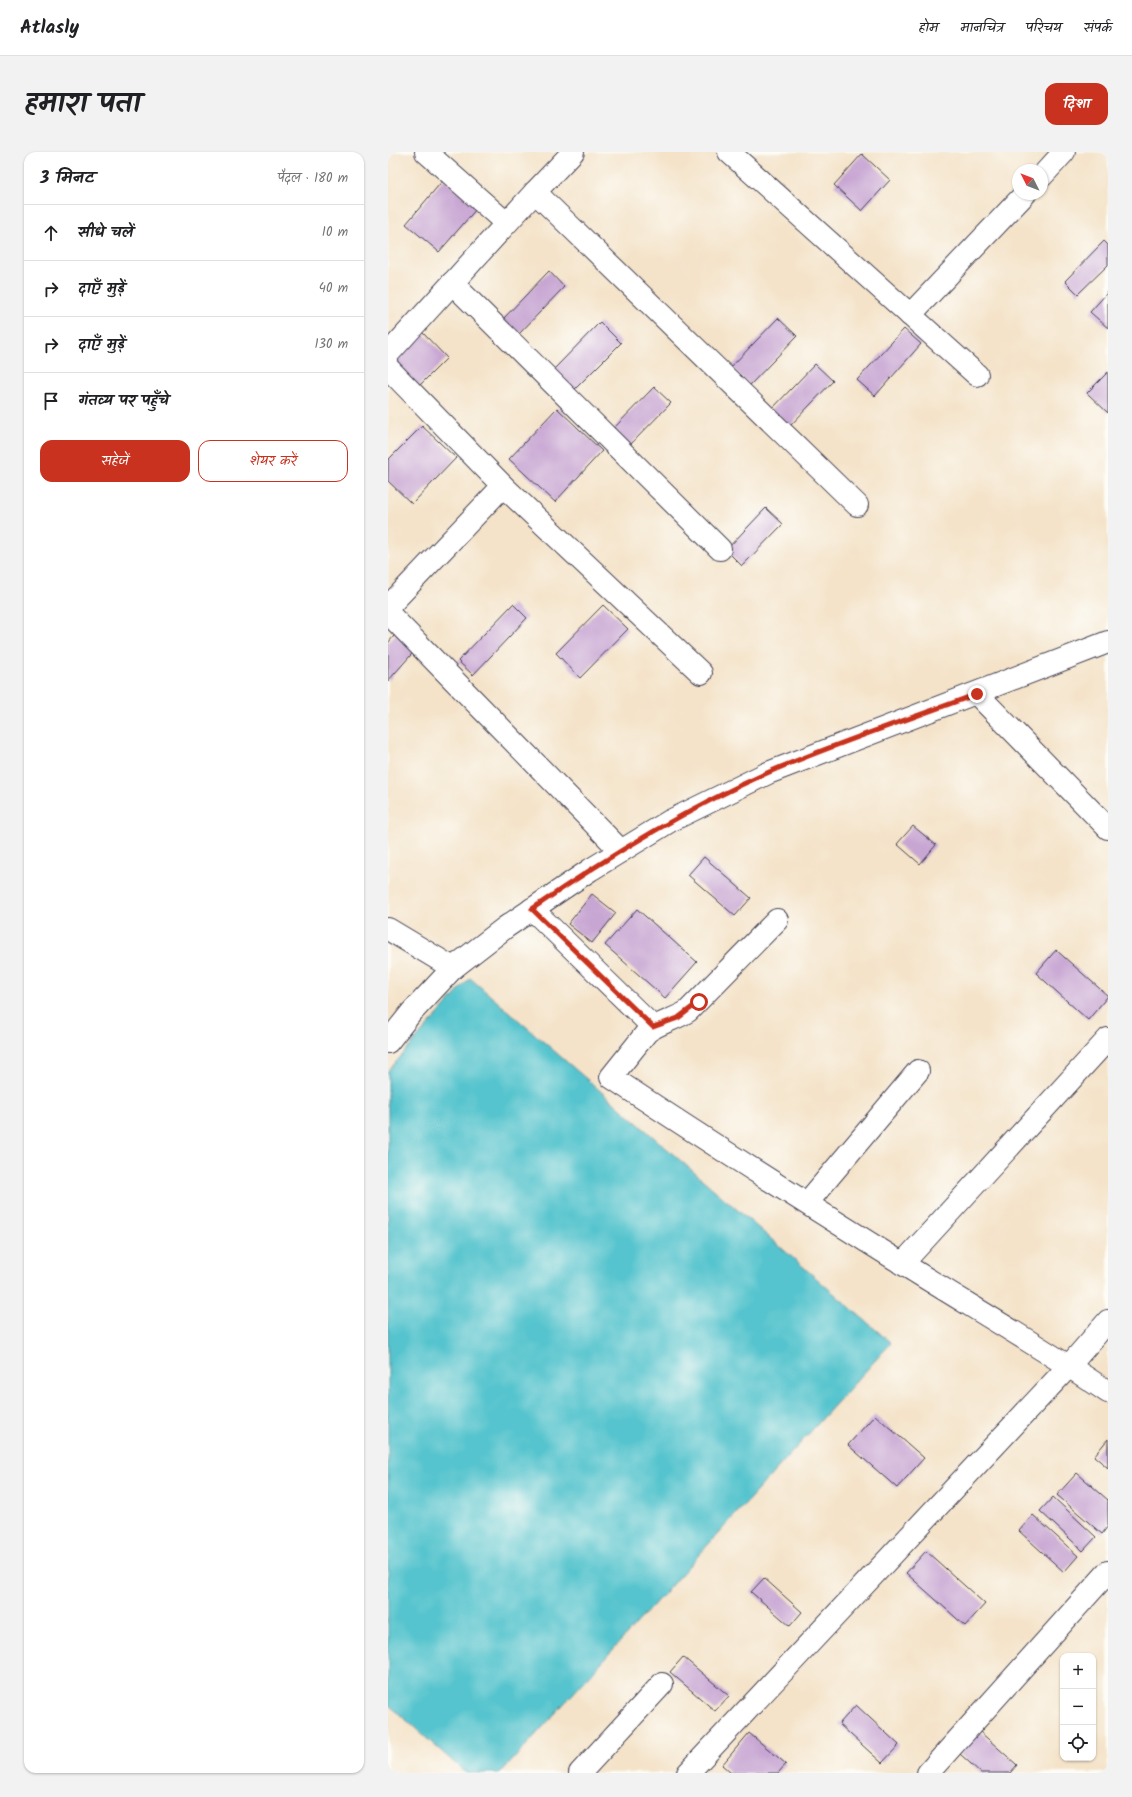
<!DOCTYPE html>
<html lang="hi">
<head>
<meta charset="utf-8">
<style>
  :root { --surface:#fff; --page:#f2f2f2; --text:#202124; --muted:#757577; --line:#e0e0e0; --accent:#c8321e }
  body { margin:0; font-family:Kalam,"Playpen Sans Deva",sans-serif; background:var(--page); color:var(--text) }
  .controls { position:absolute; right:12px; bottom:12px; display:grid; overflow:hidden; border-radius:8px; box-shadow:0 1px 3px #0004 }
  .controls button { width:36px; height:36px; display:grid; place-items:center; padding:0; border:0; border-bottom:1px solid var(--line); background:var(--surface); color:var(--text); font:20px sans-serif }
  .compass { position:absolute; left:624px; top:12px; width:36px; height:36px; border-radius:50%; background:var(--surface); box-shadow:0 1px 3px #0004; rotate:312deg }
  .stop { position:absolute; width:12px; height:12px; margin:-9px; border:3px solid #c8321e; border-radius:50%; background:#fff }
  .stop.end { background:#c8321e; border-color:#fff; box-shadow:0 1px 4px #0008 }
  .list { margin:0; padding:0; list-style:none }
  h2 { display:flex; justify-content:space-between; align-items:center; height:52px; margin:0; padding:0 16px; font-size:17px }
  h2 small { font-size:13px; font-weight:400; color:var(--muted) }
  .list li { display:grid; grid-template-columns:26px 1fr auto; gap:12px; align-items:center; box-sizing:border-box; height:56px; padding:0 16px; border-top:1px solid var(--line) }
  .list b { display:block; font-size:15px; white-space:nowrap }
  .list em { font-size:13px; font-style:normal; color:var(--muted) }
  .actions { display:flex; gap:8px; padding:12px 16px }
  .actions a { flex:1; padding:9px 0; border:1px solid var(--accent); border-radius:12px; text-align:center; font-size:14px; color:var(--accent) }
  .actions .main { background:var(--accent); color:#fff }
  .icon { flex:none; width:22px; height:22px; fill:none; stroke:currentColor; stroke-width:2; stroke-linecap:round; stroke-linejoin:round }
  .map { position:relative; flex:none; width:720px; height:1621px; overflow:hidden; border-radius:12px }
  header { display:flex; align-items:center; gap:24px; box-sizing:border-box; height:56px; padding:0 20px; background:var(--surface); border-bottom:1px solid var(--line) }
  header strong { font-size:19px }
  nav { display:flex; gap:22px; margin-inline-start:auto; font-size:14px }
  .intro { display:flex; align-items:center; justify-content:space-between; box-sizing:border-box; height:96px; padding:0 24px }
  h1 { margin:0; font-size:28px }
  .button { padding:10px 18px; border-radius:12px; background:var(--accent); color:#fff; font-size:14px; font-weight:700 }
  main { display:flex; gap:24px; padding:0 24px }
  aside { flex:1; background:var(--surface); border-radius:12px; box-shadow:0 1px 3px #0004 }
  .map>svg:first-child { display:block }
  .water { fill:#57c4ce; stroke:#3c7384 }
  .building { fill:#c8a6d3 }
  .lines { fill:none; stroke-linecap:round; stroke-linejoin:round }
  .street-casing { stroke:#423f50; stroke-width:24 }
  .secondary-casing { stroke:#423f50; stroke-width:24 }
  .street { stroke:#fff; stroke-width:22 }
  .secondary { stroke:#fff; stroke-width:22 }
  .route { stroke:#c8321e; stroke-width:5 }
</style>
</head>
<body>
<header>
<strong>Atlasly</strong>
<nav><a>होम</a><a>मानचित्र</a><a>परिचय</a><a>संपर्क</a></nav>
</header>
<div class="intro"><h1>हमारा पता</h1><a class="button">दिशा</a></div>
<main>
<aside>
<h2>3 मिनट<small>पैदल · 180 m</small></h2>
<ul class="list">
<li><svg class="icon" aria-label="ahead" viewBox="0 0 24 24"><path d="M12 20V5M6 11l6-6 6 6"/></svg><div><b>सीधे चलें</b></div><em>10 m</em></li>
<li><svg class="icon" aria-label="right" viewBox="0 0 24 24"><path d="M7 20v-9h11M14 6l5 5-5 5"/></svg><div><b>दाएँ मुड़ें</b></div><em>40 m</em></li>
<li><svg class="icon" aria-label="right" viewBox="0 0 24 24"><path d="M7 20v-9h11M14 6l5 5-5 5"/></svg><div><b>दाएँ मुड़ें</b></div><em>130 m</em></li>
<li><svg class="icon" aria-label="arrive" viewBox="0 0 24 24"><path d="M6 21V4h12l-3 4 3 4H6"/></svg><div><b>गंतव्य पर पहुँचे</b></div></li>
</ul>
<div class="actions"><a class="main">सहेजें</a><a>शेयर करें</a></div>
</aside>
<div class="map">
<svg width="720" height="1621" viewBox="0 0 720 1621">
  <rect width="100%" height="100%" fill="#fdfcf7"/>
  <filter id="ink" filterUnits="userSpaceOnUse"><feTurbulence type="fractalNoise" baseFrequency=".025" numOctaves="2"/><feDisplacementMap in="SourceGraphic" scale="8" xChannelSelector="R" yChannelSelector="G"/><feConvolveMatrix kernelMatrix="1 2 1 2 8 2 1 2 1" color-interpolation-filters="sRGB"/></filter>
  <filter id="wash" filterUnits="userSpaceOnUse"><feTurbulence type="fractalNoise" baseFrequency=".012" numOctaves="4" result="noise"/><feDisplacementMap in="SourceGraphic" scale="16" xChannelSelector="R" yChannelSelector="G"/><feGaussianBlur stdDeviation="0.9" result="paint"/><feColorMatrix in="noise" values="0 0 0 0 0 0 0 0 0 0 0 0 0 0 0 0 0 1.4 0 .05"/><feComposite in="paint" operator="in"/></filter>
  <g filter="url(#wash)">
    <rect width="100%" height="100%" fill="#f4e3c9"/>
    <!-- water -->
    <polygon class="water" points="82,826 503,1191 113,1621 78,1621 0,1552 0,919"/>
    <g id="blocks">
      <!-- building -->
      <g class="building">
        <polygon points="474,2 502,28 474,59 446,33"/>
        <polygon points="56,27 89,56 51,100 18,72"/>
        <polygon points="716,89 720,93 720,113 690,142 677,129"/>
        <polygon points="161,119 176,135 130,183 114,168"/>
        <polygon points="720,140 720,176 702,160"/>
        <polygon points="390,166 409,184 362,233 343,215"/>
        <polygon points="212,170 233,191 186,238 166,217"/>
        <polygon points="516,177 533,192 487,244 469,228"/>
        <polygon points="34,180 59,206 28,237 2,210"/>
        <polygon points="427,212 445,229 400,276 382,259"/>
        <polygon points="720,220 720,261 699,241"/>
        <polygon points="266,235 283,251 240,295 223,279"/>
        <polygon points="169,256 214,299 167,350 121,307"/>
        <polygon points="34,274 68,306 24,352 0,329 0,308"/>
        <polygon points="378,356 395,372 354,414 338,398"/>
        <polygon points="125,452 139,466 85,523 70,509"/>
        <polygon points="215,453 240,477 192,526 168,501"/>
        <polygon points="11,478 30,495 0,529 0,491"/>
        <polygon points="525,674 548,693 532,712 509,692"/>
        <polygon points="316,705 363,746 347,764 300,723"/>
        <polygon points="204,742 228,761 204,791 180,772"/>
        <polygon points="249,757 309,810 277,846 217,793"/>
        <polygon points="668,798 720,844 700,868 648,821"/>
        <polygon points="487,1263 536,1306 509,1336 460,1293"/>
        <polygon points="720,1287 720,1316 706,1304"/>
        <polygon points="689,1321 720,1348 720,1374 714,1382 669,1343"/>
        <polygon points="665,1345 708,1385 695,1399 652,1359"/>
        <polygon points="645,1363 690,1404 676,1420 631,1379"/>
        <polygon points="538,1399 597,1452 577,1474 518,1421"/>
        <polygon points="376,1426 414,1460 402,1474 363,1440"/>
        <polygon points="295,1505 341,1544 327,1559 282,1520"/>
        <polygon points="468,1553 511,1593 494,1611 451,1572"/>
        <polygon points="591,1579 629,1613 622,1621 593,1621 572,1602"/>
        <polygon points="361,1581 398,1612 390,1621 343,1621 334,1613"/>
      </g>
    </g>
  </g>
  <g filter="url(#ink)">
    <use href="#blocks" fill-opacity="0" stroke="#423f50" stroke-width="1"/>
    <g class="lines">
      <!-- street casing -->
      <g class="street-casing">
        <g id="street">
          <polyline points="38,0 118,71"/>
          <polyline points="185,0 147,40 469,353"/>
          <polyline points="341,0 589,223"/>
          <polyline points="654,24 676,0"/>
          <polyline points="64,131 332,397"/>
          <polyline points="522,163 637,42"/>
          <polyline points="0,202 147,40"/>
          <polyline points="0,216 115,334 313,521"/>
          <polyline points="0,455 115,334"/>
          <polyline points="0,461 233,699"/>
          <polyline points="589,542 720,676"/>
          <polyline points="144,757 265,875"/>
          <path d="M 389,768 L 300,859 C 288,867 268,872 259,880 L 223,925 C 319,989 417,1051 515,1112 C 584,1155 653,1195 720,1240"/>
          <polyline points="0,777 65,816"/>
          <polyline points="419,1051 530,919"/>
          <polyline points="514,1112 720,887"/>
          <polyline points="192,1621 274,1532"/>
          <polyline points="300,1621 681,1214 720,1169"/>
          <polyline points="540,1621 720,1420"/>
        </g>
      </g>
      <!-- secondary casing -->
      <g class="secondary-casing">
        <polyline id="secondary" points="0,890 23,861 65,816 118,775 202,718 282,669 380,621 720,490"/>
      </g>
      <!-- street -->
      <use href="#street" class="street"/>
      <!-- secondary -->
      <use href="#secondary" class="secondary"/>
    </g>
  </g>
  <g class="lines" filter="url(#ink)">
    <!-- route -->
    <path class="route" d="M 311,850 L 290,866 L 265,875 L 144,757 C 219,705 296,658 379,621 C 447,591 519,568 589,542"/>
  </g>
</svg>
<div class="controls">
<button>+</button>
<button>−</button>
<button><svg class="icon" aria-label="locate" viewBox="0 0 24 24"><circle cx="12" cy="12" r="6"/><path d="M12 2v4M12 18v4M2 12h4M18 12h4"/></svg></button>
</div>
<svg class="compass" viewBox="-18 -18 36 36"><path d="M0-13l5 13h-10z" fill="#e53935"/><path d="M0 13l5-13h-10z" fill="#757577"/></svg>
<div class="stop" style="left:311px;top:850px"></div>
<div class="stop end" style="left:589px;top:542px"></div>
</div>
</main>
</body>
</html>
